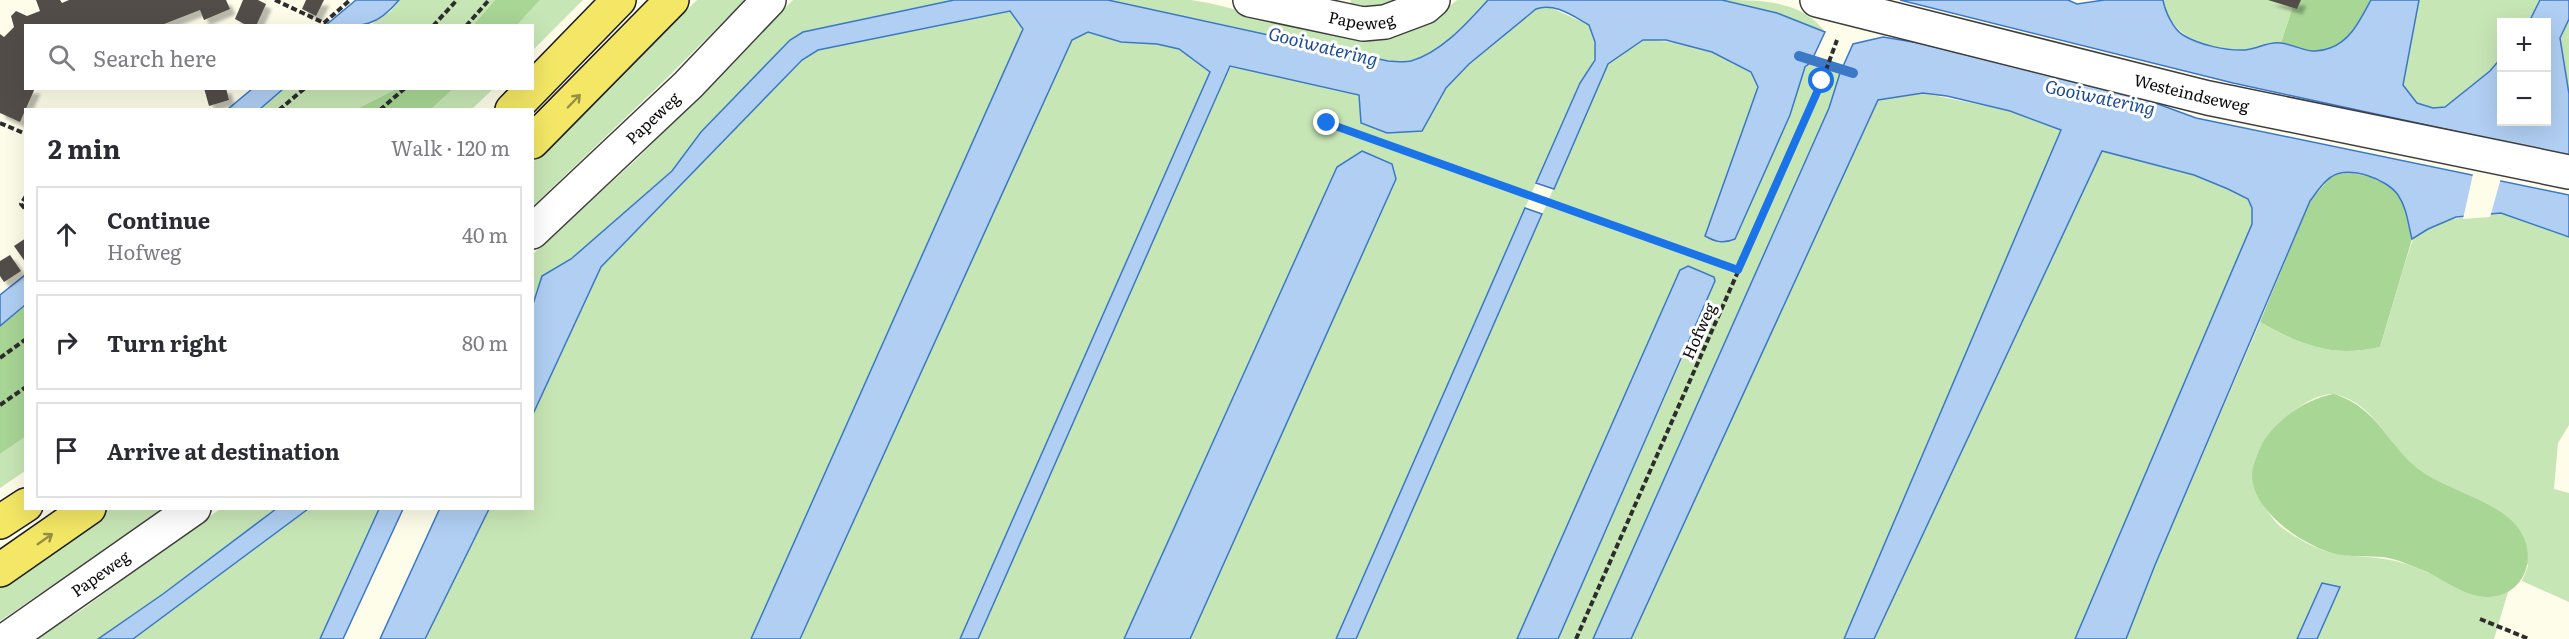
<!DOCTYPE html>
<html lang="en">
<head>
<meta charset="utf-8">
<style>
  :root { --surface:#fff; --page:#f7f7f7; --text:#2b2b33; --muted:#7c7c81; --line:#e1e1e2 }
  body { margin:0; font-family:Literata,serif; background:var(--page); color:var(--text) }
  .controls { position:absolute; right:18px; top:18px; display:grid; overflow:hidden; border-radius:0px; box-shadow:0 6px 24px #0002 }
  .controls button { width:54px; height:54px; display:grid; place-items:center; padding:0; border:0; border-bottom:2px solid var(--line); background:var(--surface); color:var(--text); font:30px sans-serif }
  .stop { position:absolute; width:18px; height:18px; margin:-14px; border:4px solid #1a73e8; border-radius:50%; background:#fff }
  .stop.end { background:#1a73e8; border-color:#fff; box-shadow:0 2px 6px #0008 }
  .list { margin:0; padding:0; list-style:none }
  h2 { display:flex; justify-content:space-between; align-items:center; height:78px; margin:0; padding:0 24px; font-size:26px }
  h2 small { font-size:20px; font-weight:400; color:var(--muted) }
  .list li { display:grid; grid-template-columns:39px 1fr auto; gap:18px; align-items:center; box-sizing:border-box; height:96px; margin:0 12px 12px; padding:0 12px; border:2px solid var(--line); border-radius:0px }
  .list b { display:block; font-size:22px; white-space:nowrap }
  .list p { margin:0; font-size:20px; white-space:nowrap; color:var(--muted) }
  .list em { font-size:20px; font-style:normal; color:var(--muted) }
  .icon { flex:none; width:33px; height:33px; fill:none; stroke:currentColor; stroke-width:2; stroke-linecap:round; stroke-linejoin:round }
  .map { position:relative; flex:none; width:2569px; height:639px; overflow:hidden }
  .search { position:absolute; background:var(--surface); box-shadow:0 6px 24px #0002; left:24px; top:24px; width:510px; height:66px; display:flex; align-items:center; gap:15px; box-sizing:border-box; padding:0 21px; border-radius:0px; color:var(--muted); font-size:22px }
  .panel { position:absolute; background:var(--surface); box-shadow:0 6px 24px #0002; left:24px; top:108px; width:510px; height:402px; border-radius:0px }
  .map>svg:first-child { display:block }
  .green { fill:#c7e6b5 }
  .forest { fill:#a8d695 }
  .water { fill:#b0cff3; stroke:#3b78c7; stroke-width:1.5 }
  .pier { fill:#fefde9 }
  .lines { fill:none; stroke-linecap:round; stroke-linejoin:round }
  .stream { stroke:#3b78c7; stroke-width:10 }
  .building { fill:#534e48; filter:url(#shadow) }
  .minor-casing { stroke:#3e3e3e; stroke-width:36 }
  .major-casing { stroke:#1c1c1c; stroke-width:36 }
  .path { stroke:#2d2d2d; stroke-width:4; stroke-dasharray:6 3; stroke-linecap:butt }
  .minor { stroke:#fff; stroke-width:33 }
  .major { stroke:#f3e765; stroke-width:33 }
  .oneway { stroke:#968f41 }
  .route { stroke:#1a73e8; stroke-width:8 }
  .labels { text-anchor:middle; stroke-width:6; stroke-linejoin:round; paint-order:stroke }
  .street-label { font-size:16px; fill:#0b0b0b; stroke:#fff }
  .water-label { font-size:18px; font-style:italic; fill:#1b4c96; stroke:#fff }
</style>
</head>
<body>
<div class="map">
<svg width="2569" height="639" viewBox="0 0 2569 639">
  <defs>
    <filter id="shadow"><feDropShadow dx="5.5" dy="5.5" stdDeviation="1.5" flood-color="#0004"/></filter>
  </defs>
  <rect width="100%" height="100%" fill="#fefde9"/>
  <!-- green -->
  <g class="green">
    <polygon points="399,0 495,0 473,25 369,26 391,11"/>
    <polygon points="540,0 583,0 533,50 532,26 517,25"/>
    <polygon points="697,0 745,0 666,79 533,206 533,162"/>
    <polygon points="793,0 954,0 803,32 790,40 701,132 672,171 571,259 542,276 533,304 533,254 639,157"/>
    <path d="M 1108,0 C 1135,0 1164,0 1191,0 C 1250,8 1337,48 1394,36 C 1419,31 1438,16 1457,0 L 1488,0 C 1467,23 1442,52 1411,61 C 1404,63 1395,61 1388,61 Z"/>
    <polygon points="1351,0 1405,0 1391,6 1349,9"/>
    <path d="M 1722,0 C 1760,0 1802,0 1825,32 L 1777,13 Z"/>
    <path d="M 2163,0 L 2295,0 L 2281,43 C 2268,44 2256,49 2244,50 C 2209,51 2170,38 2163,0 Z"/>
    <polygon points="2419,0 2540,0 2529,22 2502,22 2501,58 2490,71 2445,107 2433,108 2417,103 2403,85"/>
    <path d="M 1545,5 L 1589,25 C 1599,55 1597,57 1580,83 L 1336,639 L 1190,639 L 1396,179 L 1337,167 L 1124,639 L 978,639 L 1230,66 L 1359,95 L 1422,131 L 1446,88 L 1469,64 L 1521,20 L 1536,9 Z"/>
    <polygon points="1010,11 1023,29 751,639 425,639 489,509 532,508 533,414 601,267 802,60 818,50"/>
    <polygon points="2569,19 2569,94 2560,38"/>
    <polygon points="1088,32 1121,42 1157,44 1180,49 1210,72 960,639 800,639 1072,40"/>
    <path d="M 1644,40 C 1671,40 1734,51 1752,74 C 1754,77 1756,83 1758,87 L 1705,235 L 1735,239 L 1790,115 L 1805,67 L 1811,62 L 1840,73 L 1829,108 L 1593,639 L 1558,639 L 1707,302 L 1688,266 L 1680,270 L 1517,639 L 1356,639 L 1608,64 Z"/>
    <polygon points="283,89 396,89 357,109 260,110"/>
    <polygon points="453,89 453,88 493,89 472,109 431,109"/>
    <polygon points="1923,93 2010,111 2061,130 1844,639 1631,639 1877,100"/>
    <polygon points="2102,151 2194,175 2228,189 2248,199 2252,208 2252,224 2075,639 1874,639"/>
    <path d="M 2501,213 L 2569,237 L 2569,425 L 2558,443 L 2554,489 L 2569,493 L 2569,602 L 2522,581 L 2528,566 L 2515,524 C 2482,499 2439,490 2409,461 C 2385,439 2372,403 2337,395 C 2306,387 2251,447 2253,476 C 2253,491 2270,518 2281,527 C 2296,538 2320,552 2338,554 C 2362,558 2383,556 2406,564 C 2430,571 2463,592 2486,596 C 2492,597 2502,593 2508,592 L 2494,639 L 2317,639 L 2340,588 L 2322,583 L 2297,639 L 2126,639 L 2155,565 L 2260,322 C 2302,345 2331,358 2380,347 C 2385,333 2410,242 2414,238 C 2438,217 2471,216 2501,213 Z"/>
    <polygon points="25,437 25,471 0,488 0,454"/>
    <polygon points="109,509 165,509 0,621 0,584"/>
    <polygon points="220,509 276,509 163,594 98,639 35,639 80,611"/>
    <polygon points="308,509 379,509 320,639 133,639"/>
  </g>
  <!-- forest -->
  <g class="forest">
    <polygon points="495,0 540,0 517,25 473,25"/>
    <path d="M 2295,0 L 2371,0 C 2359,22 2344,53 2314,52 C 2304,52 2291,46 2281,43 Z"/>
    <polygon points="396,89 396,88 453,89 431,109 357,109"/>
    <path d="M 2349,172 L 2370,177 L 2388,185 L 2397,193 L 2404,206 L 2412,239 L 2380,347 C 2331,358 2302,345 2260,322 L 2310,201 L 2332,176 Z"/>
    <polygon points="25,305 25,437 0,454 0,326"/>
    <path d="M 2334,394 C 2380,408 2388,449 2424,473 C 2451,491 2494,501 2515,524 C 2540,552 2527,596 2488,597 C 2466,597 2444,580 2425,571 C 2411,566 2396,558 2382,557 C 2367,556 2351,557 2336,554 C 2305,547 2251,511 2252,474 C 2253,464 2258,453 2262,444 C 2276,420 2307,398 2334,394 Z"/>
  </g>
  <!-- water -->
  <g class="water">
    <path d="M 356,0 L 399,0 C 375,29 361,26 326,25 Z"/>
    <path d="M 954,0 L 1108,0 L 1388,61 C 1395,61 1404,63 1411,61 C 1442,52 1467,23 1488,0 L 1722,0 L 1777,13 L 1825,32 L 1811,62 L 1805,67 L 1790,115 L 1735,239 C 1723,244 1716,242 1705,236 L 1758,87 L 1751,72 L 1712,52 L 1666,40 L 1643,40 L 1608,64 L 1554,189 L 1536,183 L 1580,83 L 1595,60 L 1595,42 L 1589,25 C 1573,16 1554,2 1536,9 L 1469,64 L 1446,88 L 1422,131 L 1387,133 L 1361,123 L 1359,95 L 1230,66 L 978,639 L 960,639 L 1210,72 L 1179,49 L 1157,44 L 1121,42 L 1088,32 L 1072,40 L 800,639 L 751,639 L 1023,29 L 1010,11 L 818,50 L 802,60 L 601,267 L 533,414 L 533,304 L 542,276 L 571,259 L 672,171 L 701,132 L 790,40 L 803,32 Z"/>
    <path d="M 1900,0 L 2068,0 L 2077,4 L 2104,0 L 2163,0 C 2165,11 2173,29 2183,35 C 2199,45 2227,51 2245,50 C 2258,49 2268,41 2281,43 C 2301,46 2309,56 2330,48 C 2351,41 2361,18 2371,0 L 2419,0 L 2403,85 L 2417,103 L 2433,108 L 2445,107 L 2490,71 L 2501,58 L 2502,122 L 2546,122 L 2546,22 L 2529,22 L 2540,0 L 2569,0 L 2569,19 L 2560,38 L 2569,94 L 2569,156 L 2233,83 Z"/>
    <path d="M 1883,37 L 1919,43 L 2147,100 L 2196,118 L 2569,195 L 2569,237 L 2501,213 L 2456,217 L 2428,229 L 2412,239 C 2408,224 2407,208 2398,195 C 2387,179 2349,165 2331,177 C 2323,182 2316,193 2310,201 L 2155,565 L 2126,639 L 2075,639 L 2252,224 L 2252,208 L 2248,199 L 2228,189 L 2194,175 L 2102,151 L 1874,639 L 1844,639 L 2061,130 L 2010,111 L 1947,96 L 1923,93 L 1878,100 L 1631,639 L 1593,639 L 1829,108 L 1840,73 L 1853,44 Z"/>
    <polygon points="252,89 283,89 260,109 228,109"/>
    <polygon points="1362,151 1392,164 1396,179 1190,639 1124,639 1337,167"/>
    <polygon points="1525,208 1542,214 1356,639 1336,639"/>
    <polygon points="1688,266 1714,277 1715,281 1558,639 1517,639 1680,270"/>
    <polygon points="25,275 25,305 0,326 0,295"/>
    <polygon points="440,508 489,509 425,639 380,639"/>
    <polygon points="276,509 308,509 133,639 98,639 163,594"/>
    <polygon points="379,509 403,509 343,639 320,639"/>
    <polygon points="2322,583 2340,587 2317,639 2297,639"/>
  </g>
  <!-- pier -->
  <polygon class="pier" points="2472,171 2501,178 2490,217 2463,219 2473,174"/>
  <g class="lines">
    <!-- stream -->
    <polyline class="stream" points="1799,56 1853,73"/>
  </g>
  <!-- building -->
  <g class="building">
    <polygon points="36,0 60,0 62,3 69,0 226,0 230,9 204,20 200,10 159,26 26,26 26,88 35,88 20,122 0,113 0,34 4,37 14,27 11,16 16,11 27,16 40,11"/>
    <polygon points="243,0 258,0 266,4 256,26 248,26 235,19"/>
    <polygon points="306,0 324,0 316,16 302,9"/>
    <polygon points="2268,0 2301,0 2297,9"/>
    <polygon points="204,88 226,88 229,100 209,106"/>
    <polygon points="26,238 26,263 14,246"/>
    <polygon points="10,255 21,271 4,282 0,276 0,261"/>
  </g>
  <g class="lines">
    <!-- minor casing -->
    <g class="minor-casing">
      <g id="minor">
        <path id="s1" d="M 1250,0 L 1363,24 L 1385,22 L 1425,7 L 1433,0"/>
        <path id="s2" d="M 1817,0 L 2208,98 L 2569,172"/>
        <path id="s3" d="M 532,232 L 688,85 L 769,0"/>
        <path id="s4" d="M 7,639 L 194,508"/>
      </g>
    </g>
    <!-- major casing -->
    <g class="major-casing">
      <g id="major">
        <polyline points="512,110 619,0"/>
        <polyline points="532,142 672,0"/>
        <polyline points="0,522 26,505"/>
        <polyline points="0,570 89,508"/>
      </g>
    </g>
    <!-- path -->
    <g class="path">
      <polyline points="275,0 324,23 350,0"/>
      <polyline points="433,26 457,0"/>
      <polyline points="466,26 489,0"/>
      <polyline points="279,110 305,88"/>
      <polyline points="380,110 405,88"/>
      <polyline points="0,123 26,134"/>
      <polyline points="1327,123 1738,270"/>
      <polyline points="26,196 21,204 26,210"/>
      <polyline points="0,358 26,339"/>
      <polyline points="0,405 26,387"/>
      <polyline points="2480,619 2529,639"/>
      <polyline points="1576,639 1822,81 1837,40"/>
    </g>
    <!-- minor -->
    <use href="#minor" class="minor"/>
    <!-- major -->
    <use href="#major" class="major"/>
  </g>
  <!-- one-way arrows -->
  <defs><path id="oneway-shaft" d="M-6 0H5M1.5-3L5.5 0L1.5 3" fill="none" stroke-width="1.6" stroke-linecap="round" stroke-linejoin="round" transform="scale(1.5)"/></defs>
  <g class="oneway">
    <use href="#oneway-shaft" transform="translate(574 101) rotate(-46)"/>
    <use href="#oneway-shaft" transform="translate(45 539) rotate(-35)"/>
  </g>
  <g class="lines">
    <!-- route -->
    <polyline class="route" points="1327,123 1738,270 1822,81"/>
  </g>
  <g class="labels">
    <!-- street labels -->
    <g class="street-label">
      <text dy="6" stroke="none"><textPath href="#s1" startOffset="114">Papeweg</textPath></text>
      <text dy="6" stroke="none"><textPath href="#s2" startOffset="386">Westeindseweg</textPath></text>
      <text dy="6" stroke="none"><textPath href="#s3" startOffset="166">Papeweg</textPath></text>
      <text transform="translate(1699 331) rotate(-66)" y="6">Hofweg</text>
      <text dy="6" stroke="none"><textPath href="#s4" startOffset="114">Papeweg</textPath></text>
    </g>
    <!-- water labels -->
    <g class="water-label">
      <text transform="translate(1323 47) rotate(14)" y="6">Gooiwatering</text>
      <text transform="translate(2100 98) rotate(12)" y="6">Gooiwatering</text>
    </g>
  </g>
</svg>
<div class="controls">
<button>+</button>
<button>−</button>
</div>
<div class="stop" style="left:1822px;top:81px"></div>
<div class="stop end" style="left:1327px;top:123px"></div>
<div class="search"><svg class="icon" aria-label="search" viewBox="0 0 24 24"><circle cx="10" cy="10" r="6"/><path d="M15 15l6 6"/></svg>Search here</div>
<section class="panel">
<h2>2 min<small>Walk · 120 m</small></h2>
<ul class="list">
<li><svg class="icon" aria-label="ahead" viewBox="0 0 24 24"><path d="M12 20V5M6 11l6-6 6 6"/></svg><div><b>Continue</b><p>Hofweg</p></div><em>40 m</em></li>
<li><svg class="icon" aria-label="right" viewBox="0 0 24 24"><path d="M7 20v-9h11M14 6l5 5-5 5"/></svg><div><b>Turn right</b></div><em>80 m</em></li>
<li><svg class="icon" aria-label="arrive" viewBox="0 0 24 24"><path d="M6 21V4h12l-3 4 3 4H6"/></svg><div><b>Arrive at destination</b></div></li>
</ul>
</section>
</div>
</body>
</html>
